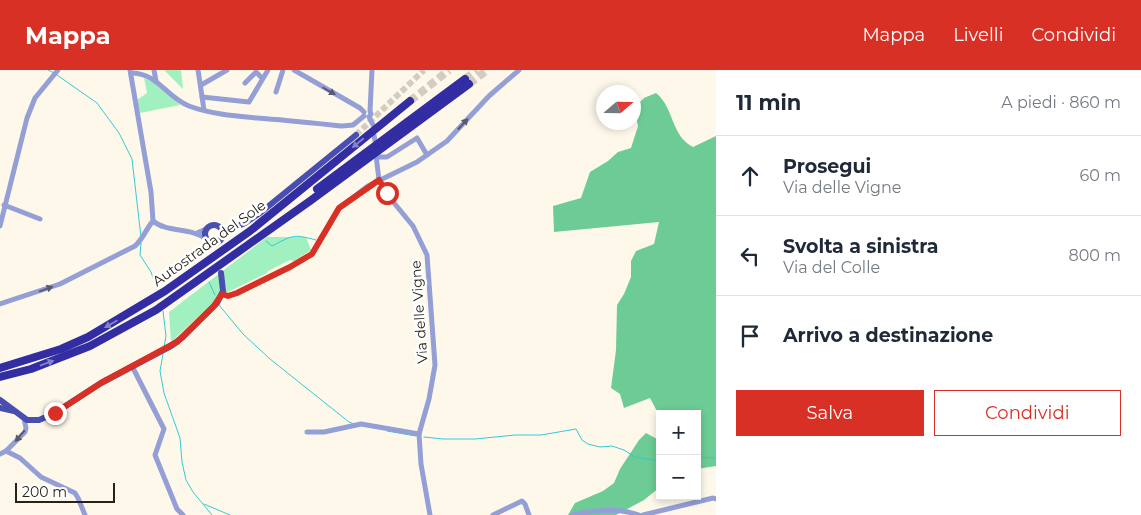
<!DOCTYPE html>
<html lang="it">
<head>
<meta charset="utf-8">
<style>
  :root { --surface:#fff; --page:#f2f2f3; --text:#1f2937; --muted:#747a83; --line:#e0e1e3; --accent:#d93025 }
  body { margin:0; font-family:Montserrat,sans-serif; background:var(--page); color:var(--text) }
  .controls { position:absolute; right:15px; bottom:15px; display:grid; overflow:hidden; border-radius:0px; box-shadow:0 2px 8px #0003 }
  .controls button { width:45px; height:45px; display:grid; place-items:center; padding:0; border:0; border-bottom:1px solid var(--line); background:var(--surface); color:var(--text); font:25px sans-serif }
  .compass { position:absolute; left:596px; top:15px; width:45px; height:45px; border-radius:50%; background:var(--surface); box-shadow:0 2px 8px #0003; rotate:70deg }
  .scale { position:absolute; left:15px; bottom:12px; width:100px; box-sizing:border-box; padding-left:5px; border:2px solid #27231b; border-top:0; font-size:14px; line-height:18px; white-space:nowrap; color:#27231b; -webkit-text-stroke:4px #fff; paint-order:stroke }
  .stop { position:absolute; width:15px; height:15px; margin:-11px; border:4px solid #d93025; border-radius:50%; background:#fff }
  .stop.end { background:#d93025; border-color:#fff; box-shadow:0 1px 5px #0008 }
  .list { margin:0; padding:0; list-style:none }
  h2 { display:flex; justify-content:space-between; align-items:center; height:65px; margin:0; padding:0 20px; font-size:21px }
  h2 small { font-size:16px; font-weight:400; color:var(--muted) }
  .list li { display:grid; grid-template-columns:32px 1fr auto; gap:15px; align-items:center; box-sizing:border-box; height:80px; padding:0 20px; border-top:1px solid var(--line) }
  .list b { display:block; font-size:19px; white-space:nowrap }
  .list p { margin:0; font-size:16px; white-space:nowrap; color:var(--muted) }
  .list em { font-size:16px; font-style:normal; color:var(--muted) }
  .actions { display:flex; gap:10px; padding:15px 20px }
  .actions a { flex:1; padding:11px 0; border:1px solid var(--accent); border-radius:0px; text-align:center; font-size:18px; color:var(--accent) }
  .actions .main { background:var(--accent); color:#fff }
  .icon { flex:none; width:28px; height:28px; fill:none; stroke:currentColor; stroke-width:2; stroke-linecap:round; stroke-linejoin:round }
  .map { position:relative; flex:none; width:716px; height:445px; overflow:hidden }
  header { display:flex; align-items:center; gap:30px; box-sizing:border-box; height:70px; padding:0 25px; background:var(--accent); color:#fff }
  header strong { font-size:24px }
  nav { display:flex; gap:28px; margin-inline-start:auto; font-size:18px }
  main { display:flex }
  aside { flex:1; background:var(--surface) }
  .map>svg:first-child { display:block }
  .green { fill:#a1f0bf }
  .forest { fill:#6dcc95 }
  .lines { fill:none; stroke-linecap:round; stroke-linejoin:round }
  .stream { stroke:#33cad5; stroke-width:1 }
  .major-tunnel { stroke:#d3cdc1; stroke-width:6; stroke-dasharray:6 3; stroke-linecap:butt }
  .highway-tunnel { stroke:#d3cdc1; stroke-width:8; stroke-dasharray:8 4; stroke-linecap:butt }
  .minor { stroke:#949fd6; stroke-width:5 }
  .major { stroke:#484fb1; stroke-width:6 }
  .highway { stroke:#322da2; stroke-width:8 }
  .oneway { fill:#585b6f }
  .oneway2 { fill:#8481c7 }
  .route { stroke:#d93025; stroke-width:6 }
  .labels { text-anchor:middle; stroke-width:5; stroke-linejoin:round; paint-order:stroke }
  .street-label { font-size:14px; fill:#27231b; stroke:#fff }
</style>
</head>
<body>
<header>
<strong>Mappa</strong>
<nav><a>Mappa</a><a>Livelli</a><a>Condividi</a></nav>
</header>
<main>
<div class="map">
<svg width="716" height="445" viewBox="0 0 716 445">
  <rect width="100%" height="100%" fill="#fef8eb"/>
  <!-- green -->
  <g class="green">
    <polygon points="164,0 181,0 183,19"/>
    <polygon points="144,8 155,13 180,35 140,43 137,30 147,23"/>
    <polygon points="267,167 306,167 311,180 294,191 290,190 268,201 267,203 228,222 212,234 171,272 169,242"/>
  </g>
  <!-- forest -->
  <g class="forest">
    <path d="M 656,23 C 674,37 671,66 693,77 L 716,66 L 716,396 L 697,399 L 697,344 L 660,344 L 660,347 L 650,328 L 624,338 L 620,324 L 611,318 L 616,280 L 617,235 L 624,224 L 631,207 L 631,191 L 636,181 L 654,174 L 659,152 L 554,162 L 553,136 L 581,128 L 590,102 L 608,91 L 618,82 L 631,78 L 638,56 L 634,38 L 644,28 Z"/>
    <polygon points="646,363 657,369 660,367 660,417 644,430 616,445 568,445 575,433 603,421 614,413 620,399 639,370"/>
  </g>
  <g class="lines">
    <!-- stream -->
    <g class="stream">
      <polyline points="48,0 54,3"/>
      <polyline points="57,5 97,33 119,63 132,89 141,167"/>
      <path d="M 266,171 L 272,176 C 293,165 293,164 316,170"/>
      <polyline points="141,173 140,185 151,202 157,219"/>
      <polyline points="209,212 215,225"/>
      <polyline points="155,214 160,212 192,191 194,193"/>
      <polyline points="219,235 243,264 270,289 349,352 354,354"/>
      <polyline points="163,241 166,266 164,277"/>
      <polyline points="163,284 160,301 164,323 180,368 182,392 186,410 193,422 212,445"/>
      <polyline points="387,361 416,366"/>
      <polyline points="424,367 443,369 475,369 515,365 541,365 576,359 582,370 588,374 600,377 612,376 624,380 635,387 660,391"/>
      <polyline points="697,387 716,388"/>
      <polyline points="204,434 230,445"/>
    </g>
    <!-- major-tunnel -->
    <polyline class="major-tunnel" points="356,65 424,0"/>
    <!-- highway-tunnel -->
    <g class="highway-tunnel">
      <polyline points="465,9 477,0"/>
      <polyline points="469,14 487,0"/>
      <polyline points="410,31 449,0"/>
    </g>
    <!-- minor -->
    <g class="minor">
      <polyline points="154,0 156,11"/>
      <polyline points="198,0 204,40"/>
      <polyline points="294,0 360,38 364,42"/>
      <polyline points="372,0 370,41 371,44 369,47 373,55"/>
      <path d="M 131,3 C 158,3 167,28 189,36 C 210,44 235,46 257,48 C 285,50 313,53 342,56 L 353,55 L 364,46"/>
      <polyline points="245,13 256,2 262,8"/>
      <polyline points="201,15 227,0"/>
      <polyline points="276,22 283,0"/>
      <polyline points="202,27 249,32 268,0"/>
      <polyline points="374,65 375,71"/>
      <polyline points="376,85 379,110 390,128 413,156 427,185 435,295 429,329 419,364 421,394 430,445"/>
      <polyline points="377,87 387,87 417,68 427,85"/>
      <polyline points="4,135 40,149"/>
      <path d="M 153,151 C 167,163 191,157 206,169"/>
      <polyline points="0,156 27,48 35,28 58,0"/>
      <polyline points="197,163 206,159"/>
      <polyline points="222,224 228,226 237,223 290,197 312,184 339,138 368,116 417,92 447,71 489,26 519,0"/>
      <path d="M 0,234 L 60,214 L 135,176 C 143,169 146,159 153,151 L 151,122 L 130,0"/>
      <polyline points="132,296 164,359 155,385 177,439 183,445"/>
      <polyline points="307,362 324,362 361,354 419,364"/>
      <polyline points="6,381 20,388 41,407 75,423 78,428 85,445"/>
      <polyline points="0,384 6,381 25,362 26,358 24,349"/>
      <polyline points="493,445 522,431 525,434 529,445"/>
      <path d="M 573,445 C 594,440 619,438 639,445"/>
      <polyline points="643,445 713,428 716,429"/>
    </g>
    <!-- major -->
    <g class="major">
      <circle cx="214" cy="164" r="9"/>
      <polyline points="222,166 229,160 245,153 260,143 356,65"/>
      <polyline points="0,330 27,350 39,350 53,344 101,313 171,276 183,267 217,233 223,221 221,203"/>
      <polyline points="0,338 14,341"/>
    </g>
    <!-- highway -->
    <g class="highway">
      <polyline points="317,119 465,9"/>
      <polyline points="0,298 61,279 88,267 165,221 250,161 410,31"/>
      <polyline points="0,307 31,299 90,276 156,240 310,131 469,14"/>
    </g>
  </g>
  <!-- one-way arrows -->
  <defs><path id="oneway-solid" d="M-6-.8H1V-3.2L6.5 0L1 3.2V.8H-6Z" transform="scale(1.25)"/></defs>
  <g class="oneway">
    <use href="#oneway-solid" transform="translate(329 21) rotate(30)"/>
    <use href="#oneway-solid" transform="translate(463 54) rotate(-47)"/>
    <use href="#oneway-solid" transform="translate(46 219) rotate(-20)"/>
    <use href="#oneway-solid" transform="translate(20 366) rotate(130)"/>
  </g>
  <g class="oneway2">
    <use href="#oneway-solid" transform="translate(358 73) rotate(141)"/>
    <use href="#oneway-solid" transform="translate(111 254) rotate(150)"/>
    <use href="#oneway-solid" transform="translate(47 293) rotate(-20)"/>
  </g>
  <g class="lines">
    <!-- route -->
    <polyline class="route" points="55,343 101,313 177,272 214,236 222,224 228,226 237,223 290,197 312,184 339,138 379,110 387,123"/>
  </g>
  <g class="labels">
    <!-- street labels -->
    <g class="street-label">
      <text transform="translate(209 173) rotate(-36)" y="5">Autostrada del Sole</text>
      <text transform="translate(419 242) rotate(-94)" y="5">Via delle Vigne</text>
    </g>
  </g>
</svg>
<div class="controls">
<button>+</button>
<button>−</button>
</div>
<svg class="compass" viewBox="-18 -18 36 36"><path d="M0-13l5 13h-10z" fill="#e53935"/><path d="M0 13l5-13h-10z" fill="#747a83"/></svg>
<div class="scale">200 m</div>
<div class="stop" style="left:387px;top:123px"></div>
<div class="stop end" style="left:55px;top:343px"></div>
</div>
<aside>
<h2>11 min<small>A piedi · 860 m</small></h2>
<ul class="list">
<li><svg class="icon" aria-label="ahead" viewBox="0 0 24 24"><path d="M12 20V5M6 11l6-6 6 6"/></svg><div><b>Prosegui</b><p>Via delle Vigne</p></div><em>60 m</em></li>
<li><svg class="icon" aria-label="left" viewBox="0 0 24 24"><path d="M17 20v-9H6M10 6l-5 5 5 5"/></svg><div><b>Svolta a sinistra</b><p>Via del Colle</p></div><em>800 m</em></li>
<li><svg class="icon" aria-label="arrive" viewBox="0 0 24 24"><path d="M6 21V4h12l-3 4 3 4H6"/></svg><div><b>Arrivo a destinazione</b></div></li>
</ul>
<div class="actions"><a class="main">Salva</a><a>Condividi</a></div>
</aside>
</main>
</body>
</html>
